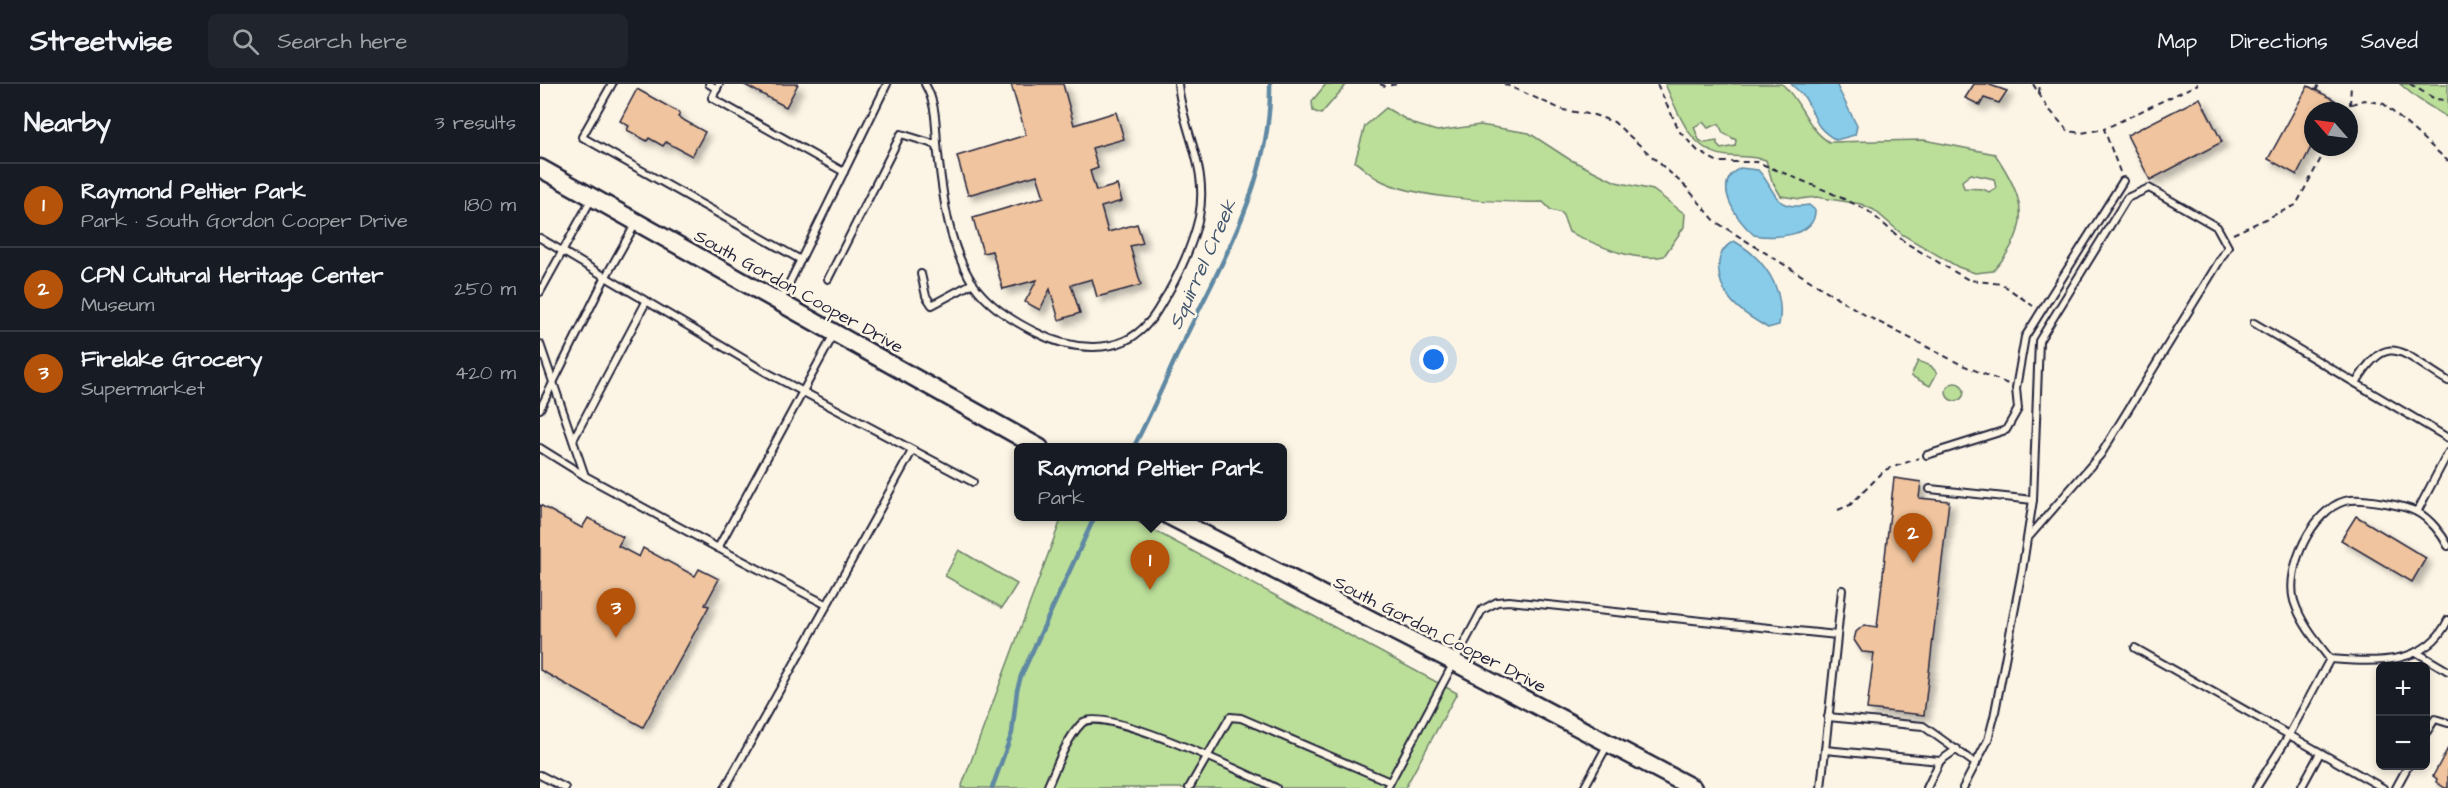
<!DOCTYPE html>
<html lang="en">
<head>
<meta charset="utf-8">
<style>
  :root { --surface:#171b24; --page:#20242c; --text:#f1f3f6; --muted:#9ea1a6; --line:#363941; --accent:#b45309 }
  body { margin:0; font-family:"Architects Daughter",sans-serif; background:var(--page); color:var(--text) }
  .controls { position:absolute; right:18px; bottom:18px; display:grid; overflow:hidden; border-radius:9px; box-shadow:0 3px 9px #0003 }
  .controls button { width:54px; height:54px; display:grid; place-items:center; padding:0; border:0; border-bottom:2px solid var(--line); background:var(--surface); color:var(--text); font:30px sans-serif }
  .compass { position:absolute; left:1764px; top:18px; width:54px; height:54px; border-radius:50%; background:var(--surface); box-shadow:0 3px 9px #0003; rotate:298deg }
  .you { position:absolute; left:894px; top:276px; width:21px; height:21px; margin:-15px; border:4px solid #fff; border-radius:50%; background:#1a73e8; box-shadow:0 0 0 9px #1a73e833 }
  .badge { display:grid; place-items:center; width:39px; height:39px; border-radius:50%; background:var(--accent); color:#fff; font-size:20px; font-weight:700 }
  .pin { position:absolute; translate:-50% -50px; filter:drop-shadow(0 2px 3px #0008) }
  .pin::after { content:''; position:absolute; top:32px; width:21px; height:18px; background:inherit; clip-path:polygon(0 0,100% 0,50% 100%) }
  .popup { position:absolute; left:474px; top:359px; width:273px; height:78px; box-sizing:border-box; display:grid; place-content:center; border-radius:9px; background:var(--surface); filter:drop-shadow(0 2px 4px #0005); font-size:20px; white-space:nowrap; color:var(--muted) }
  .popup b { font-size:22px; color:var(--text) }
  .popup::after { content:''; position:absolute; left:50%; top:100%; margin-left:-12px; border:12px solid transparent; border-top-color:var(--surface) }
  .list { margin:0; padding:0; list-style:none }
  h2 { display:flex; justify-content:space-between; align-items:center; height:78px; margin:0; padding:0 24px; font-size:26px }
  h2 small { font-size:20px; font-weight:400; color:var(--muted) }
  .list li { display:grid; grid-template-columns:39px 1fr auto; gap:18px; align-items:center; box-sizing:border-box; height:84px; padding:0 24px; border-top:2px solid var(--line) }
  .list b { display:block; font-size:22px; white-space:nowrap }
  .list p { margin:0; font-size:20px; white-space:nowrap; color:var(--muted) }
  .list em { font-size:20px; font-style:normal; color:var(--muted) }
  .icon { flex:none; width:33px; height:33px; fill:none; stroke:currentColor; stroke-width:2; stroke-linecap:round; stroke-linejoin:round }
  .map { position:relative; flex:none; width:1908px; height:704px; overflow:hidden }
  header { display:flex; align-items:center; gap:36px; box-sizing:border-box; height:84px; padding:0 30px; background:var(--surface); border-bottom:2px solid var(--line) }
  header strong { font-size:28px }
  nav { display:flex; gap:33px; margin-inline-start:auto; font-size:21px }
  .search { width:420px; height:54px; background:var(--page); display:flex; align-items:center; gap:15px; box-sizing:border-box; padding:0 21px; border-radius:9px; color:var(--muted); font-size:22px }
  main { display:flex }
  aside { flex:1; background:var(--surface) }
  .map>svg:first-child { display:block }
  .green { fill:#bbde99; stroke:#6e806a; stroke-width:1.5; fill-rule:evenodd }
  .water { fill:#88cce9; stroke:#5f88a3; stroke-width:1.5 }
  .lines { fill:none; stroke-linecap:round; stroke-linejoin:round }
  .stream { stroke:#5f88a3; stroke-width:4.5 }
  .building { fill:#efc49e; stroke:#22223b; stroke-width:1.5; filter:url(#shadow) }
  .lane-casing { stroke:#22223b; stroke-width:10 }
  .secondary-casing { stroke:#22223b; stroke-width:21 }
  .path { stroke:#22223b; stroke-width:2; stroke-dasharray:6 4.5; stroke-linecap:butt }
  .lane { stroke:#fcf5e5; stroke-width:6 }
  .secondary { stroke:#fcf5e5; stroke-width:16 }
  .labels { text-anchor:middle; stroke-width:5; stroke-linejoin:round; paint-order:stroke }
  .street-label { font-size:18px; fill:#22223b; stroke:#fcf5e5 }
  .water-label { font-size:20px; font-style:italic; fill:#41556f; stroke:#fcf5e5 }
</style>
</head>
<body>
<header>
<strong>Streetwise</strong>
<div class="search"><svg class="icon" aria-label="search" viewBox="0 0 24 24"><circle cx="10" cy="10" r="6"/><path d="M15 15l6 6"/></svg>Search here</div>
<nav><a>Map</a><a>Directions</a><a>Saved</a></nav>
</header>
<main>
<aside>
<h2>Nearby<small>3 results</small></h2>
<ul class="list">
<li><span class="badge">1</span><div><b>Raymond Peltier Park</b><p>Park · South Gordon Cooper Drive</p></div><em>180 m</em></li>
<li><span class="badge">2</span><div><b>CPN Cultural Heritage Center</b><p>Museum</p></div><em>250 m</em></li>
<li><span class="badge">3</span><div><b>Firelake Grocery</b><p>Supermarket</p></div><em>420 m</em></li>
</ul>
</aside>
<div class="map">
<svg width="1908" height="704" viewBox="0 0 1908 704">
  <defs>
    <filter id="shadow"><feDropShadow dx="5.5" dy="5.5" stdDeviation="3" flood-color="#0004"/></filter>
  </defs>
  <rect width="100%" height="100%" fill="#fcf5e5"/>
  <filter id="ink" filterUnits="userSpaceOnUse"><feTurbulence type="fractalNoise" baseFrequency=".0167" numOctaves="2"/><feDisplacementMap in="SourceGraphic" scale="12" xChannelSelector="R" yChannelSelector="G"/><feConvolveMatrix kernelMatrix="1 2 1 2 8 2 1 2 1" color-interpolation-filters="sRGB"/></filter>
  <g filter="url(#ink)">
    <!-- green -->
    <g class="green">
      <polygon points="786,0 807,0 781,30 773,27 772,17"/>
      <path d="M 1125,0 L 1242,0 C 1262,17 1266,44 1289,58 L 1384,56 L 1455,70 C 1485,115 1493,143 1453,187 L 1435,189 L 1418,183 L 1363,151 L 1334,126 L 1321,120 L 1276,113 L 1260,115 L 1241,112 L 1232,97 L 1226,76 C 1213,72 1202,73 1189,72 C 1150,69 1139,30 1125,0 ZM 1163,38 L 1168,44 L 1179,40 L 1183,49 L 1196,56 L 1195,62 L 1181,65 L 1177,61 L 1177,57 L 1164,59 L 1159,56 L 1154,43 ZM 1431,90 L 1454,95 L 1456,104 L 1449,108 L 1443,105 L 1424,104 L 1422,97 Z"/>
      <polygon points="1860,0 1908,0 1908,34 1878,15"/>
      <path d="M 846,24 L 874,40 L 897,47 L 940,41 L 989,49 L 1029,75 L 1076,98 L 1113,106 L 1145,130 L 1144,143 L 1124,172 C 1093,179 1058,161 1029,148 L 1022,129 L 1011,126 L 1003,118 C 963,119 873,115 838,95 C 830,91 823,83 815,78 L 825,42 Z"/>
      <polygon points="1378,277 1391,282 1397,289 1390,302 1371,292"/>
      <circle cx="1415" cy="308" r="9"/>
      <polygon points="522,433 589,433 917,609 865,704 421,704"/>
      <polygon points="419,466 477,500 462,524 405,492"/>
    </g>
    <!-- water -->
    <g class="water">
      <path d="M 1251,0 L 1296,0 L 1317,42 L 1315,51 L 1296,56 C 1271,41 1278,34 1265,14 C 1261,9 1255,4 1251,0 Z"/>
      <path d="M 1200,84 L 1218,86 C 1238,107 1231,127 1269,121 L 1275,126 C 1276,153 1233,155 1214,151 C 1198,137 1170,100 1200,84 Z"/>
      <path d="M 1194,157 C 1224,174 1246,205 1239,241 L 1228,244 C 1215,236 1199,227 1190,215 C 1176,196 1172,169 1194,157 Z"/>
    </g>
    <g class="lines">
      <!-- stream -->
      <g class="stream">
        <path d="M 593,364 C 613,327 628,289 646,252 C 685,173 732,91 730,0"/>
        <polyline points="452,704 472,649 477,606 481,592 555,432"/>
      </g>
    </g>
    <!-- building -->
    <g class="building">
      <polygon points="203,0 258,0 246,23"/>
      <polygon points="471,0 523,0 534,41 576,28 584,55 552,64 558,84 550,87 556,107 577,101 582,117 561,123 568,148 597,140 603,159 590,162 601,201 557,213 552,195 531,201 540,229 519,236 510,205 500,226 485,218 497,196 463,205 452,167 443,169 433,134 504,113 497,91 428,111 417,72 486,51"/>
      <polygon points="1434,0 1447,0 1467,7 1459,19 1444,14 1440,21 1425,14"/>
      <polygon points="1768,2 1795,16 1790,27 1773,27 1773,59 1757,91 1728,75"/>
      <polygon points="97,5 140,29 138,33 165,48 152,72 126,58 123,62 109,54 107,57 87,46 89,42 80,37"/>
      <polygon points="1660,14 1682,58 1610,96 1587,51"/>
      <polygon points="1354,394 1381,398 1379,414 1409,417 1384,631 1327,625 1334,569 1322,568 1314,556 1316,548 1324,541 1337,543"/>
      <polygon points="0,421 42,444 48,434 83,453 78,462 99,473 103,464 155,492 159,485 179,495 165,521 169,522 103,643 0,586"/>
      <polygon points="1816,432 1886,474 1872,498 1801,456"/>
      <polygon points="1908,664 1908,704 1905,704 1896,698 1897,695 1893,692"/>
    </g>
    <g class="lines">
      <!-- lane casing -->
      <g class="lane-casing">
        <g id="lane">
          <polyline points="72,0 42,53 261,176"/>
          <polyline points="169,0 177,5"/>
          <polyline points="179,0 172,14 304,88"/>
          <path d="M 385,0 C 398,23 395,45 398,70 C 403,114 409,164 434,201 C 448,221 473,237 495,248 C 529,266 580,273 608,239 C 616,231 621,219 628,209 C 641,186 653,159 659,133 C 669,82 643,49 638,0"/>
          <polyline points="0,154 224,287 433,398"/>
          <polyline points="381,190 386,212 392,221 433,199"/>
          <polyline points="288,195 361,50 397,61"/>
          <polyline points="0,208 52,114"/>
          <polyline points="241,216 347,0"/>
          <polyline points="1714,239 1908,354"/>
          <polyline points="0,260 45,392 178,464 294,250"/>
          <path d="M 1816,299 C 1849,243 1863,271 1908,297"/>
          <polyline points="0,325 65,194 96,139"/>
          <polyline points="33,356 106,218"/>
          <polyline points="0,364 45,392"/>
          <polyline points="1387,371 1466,346 1478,325 1476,304 1485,253 1583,97"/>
          <polyline points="1390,405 1493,416 1482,487 1454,633 1448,656 1423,704"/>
          <polyline points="1877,428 1908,369"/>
          <polyline points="1487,455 1561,370 1688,163 1677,143 1609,104 1587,114 1499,257 1493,416"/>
          <path d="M 1908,462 C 1902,450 1890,435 1877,428 C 1863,421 1820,413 1805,417 C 1772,426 1745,485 1754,517 C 1761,539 1776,557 1790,575 C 1834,578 1886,583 1908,536"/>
          <polyline points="178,464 287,521 185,704"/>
          <polyline points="287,521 372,367"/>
          <polyline points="1595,564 1843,704"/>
          <polyline points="1876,568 1908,587"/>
          <polyline points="1288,633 1383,642 1436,680"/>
          <polyline points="1886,649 1895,635 1908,639"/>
          <polyline points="1285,666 1400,677 1417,665"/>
          <polyline points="0,691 25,704"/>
          <path d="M 507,704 C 516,684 526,655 542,639 C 563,620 709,691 736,704"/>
          <polyline points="649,704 690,633 701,634 850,698"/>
          <polyline points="847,704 942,526 957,518 969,517 1297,551"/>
          <polyline points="1044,704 1068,660"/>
          <polyline points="1281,704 1302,506"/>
          <polyline points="1387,704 1400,677"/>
          <polyline points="1716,704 1749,651 1790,575"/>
          <polyline points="1761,704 1780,669"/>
          <polyline points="1856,704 1868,682"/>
        </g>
      </g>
      <!-- secondary casing -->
      <g class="secondary-casing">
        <g id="secondary">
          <polyline points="0,84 500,364"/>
          <polyline points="629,432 914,578 1153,704"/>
        </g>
      </g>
      <!-- path -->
      <g class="path">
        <polyline points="840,0 845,2 857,0"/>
        <polyline points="964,0 1023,26 1054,31 1074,38 1147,104 1176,138 1325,231 1420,280 1468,300"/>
        <polyline points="1117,0 1140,48 1158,67 1178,78 1217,78 1287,107 1327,126 1366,159 1413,187 1429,196 1462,200 1493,222"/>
        <polyline points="1493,0 1507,23 1528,47 1541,49 1564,45"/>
        <polyline points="1870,0 1895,15 1908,16"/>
        <polyline points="1776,7 1779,0"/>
        <polyline points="1499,9 1500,0"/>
        <polyline points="1810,21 1811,0"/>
        <polyline points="1804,27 1806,22 1824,16 1844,20 1908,77"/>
        <polyline points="1580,88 1564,45 1658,0"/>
        <polyline points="1693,150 1756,121 1787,63"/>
        <polyline points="1298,426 1310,421 1345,386 1379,374"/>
      </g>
      <!-- lane -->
      <use href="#lane" class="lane"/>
      <!-- secondary -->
      <use href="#secondary" class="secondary"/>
    </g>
  </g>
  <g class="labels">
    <!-- street labels -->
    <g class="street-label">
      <text transform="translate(259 207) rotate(29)" y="6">South Gordon Cooper Drive</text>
      <text transform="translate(900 550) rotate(27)" y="6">South Gordon Cooper Drive</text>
    </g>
    <!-- water labels -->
    <g class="water-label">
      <text transform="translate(662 180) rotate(-66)" y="7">Squirrel Creek</text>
    </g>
  </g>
</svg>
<div class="controls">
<button>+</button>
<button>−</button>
</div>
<svg class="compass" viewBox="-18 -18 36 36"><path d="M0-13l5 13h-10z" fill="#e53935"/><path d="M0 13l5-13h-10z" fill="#9ea1a6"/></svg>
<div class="you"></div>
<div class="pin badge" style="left:610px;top:506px">1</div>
<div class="popup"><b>Raymond Peltier Park</b>Park</div>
<div class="pin badge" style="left:1373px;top:479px">2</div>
<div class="pin badge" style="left:76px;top:554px">3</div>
</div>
</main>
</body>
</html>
